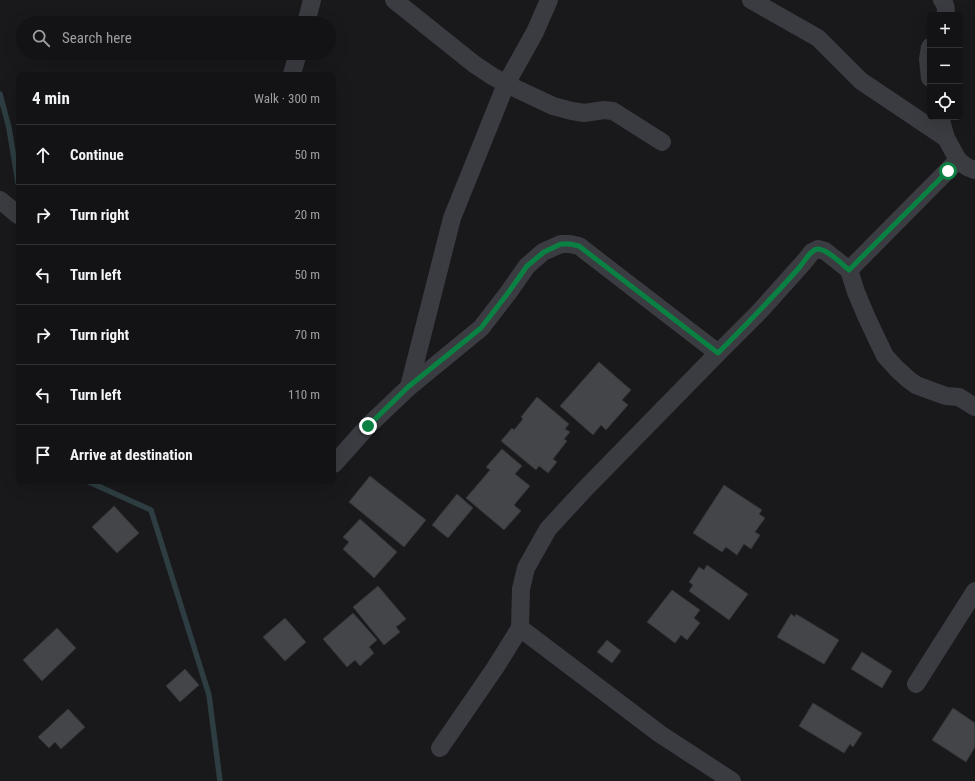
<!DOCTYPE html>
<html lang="en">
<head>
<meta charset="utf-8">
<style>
  :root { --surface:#131315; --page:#1c1c1e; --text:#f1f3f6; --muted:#9d9ea0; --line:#323234 }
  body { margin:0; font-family:"Roboto Condensed",sans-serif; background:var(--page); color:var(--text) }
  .controls { position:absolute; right:12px; top:12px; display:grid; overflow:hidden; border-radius:6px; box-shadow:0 4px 16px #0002 }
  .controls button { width:36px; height:36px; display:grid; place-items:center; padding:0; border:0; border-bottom:1px solid var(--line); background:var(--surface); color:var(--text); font:20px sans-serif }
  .stop { position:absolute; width:12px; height:12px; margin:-9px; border:3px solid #0b8043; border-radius:50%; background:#fff }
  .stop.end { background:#0b8043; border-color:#fff; box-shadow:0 1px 4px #0008 }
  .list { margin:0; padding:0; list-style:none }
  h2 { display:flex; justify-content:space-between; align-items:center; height:52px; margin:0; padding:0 16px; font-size:17px }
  h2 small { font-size:13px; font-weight:400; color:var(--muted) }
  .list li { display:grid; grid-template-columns:26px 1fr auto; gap:12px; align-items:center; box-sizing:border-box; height:60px; padding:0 16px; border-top:1px solid var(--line) }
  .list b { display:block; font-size:15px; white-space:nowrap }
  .list em { font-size:13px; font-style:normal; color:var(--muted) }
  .icon { flex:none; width:22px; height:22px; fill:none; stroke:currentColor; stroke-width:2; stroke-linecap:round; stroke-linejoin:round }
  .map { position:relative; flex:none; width:975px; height:781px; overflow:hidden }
  .search { position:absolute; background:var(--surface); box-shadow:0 4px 16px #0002; left:16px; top:16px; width:320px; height:44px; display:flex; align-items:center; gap:10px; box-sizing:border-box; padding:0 14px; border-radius:22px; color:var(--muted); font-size:15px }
  .panel { position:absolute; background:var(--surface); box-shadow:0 4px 16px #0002; left:16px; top:72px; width:320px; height:412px; border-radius:6px }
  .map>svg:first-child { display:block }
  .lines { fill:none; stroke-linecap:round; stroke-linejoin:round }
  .stream { stroke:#2d3d41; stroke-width:5.5 }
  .building { fill:#434549; stroke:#333438 }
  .street { stroke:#3a3c41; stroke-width:18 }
  .route { stroke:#0b8043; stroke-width:5 }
</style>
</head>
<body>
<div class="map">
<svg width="975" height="781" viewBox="0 0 975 781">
  <rect width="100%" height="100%" fill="#19191c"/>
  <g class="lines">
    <!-- stream -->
    <g class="stream">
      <polyline points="0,94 9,128 18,183"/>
      <polyline points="89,482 151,510 209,695 220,781"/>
    </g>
  </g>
  <!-- building -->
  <g class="building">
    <polygon points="599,362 631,390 622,400 628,405 606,430 601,425 593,435 560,406"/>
    <polygon points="537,397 569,424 565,429 570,432 564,439 567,441 553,459 557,462 548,473 539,466 536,470 501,441 512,428 514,430 523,419 521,417"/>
    <polygon points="502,449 522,466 515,474 530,486 514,505 521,511 504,530 466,498 490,470 486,467"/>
    <polygon points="370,476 426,520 404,547 349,502"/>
    <polygon points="724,485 762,510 759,514 765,518 755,532 760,535 751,549 744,544 737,555 726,547 722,552 693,533"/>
    <polygon points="457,494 473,508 448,538 432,525"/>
    <polygon points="114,506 139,533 117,553 92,527"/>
    <polygon points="360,519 397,552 374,578 343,549 349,542 343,537"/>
    <polygon points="707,565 748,594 729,620 689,591 693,585 689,582 699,567 704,570"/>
    <polygon points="378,586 406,619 396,627 400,632 384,645 353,607"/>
    <polygon points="672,590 700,610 694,618 700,623 687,640 681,635 675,643 647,622"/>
    <polygon points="353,613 377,640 369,647 374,653 360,666 355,660 347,667 323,639"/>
    <polygon points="791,614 795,617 796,614 839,640 824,664 777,637"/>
    <polygon points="285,618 306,642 285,661 263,637"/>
    <polygon points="57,628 76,648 42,681 23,660"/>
    <polygon points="607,640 621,651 612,663 597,652"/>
    <polygon points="862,652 892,671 882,688 851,669"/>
    <polygon points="185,669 199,685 180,702 166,686"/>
    <polygon points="813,703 862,733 853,747 850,744 844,753 799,726"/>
    <polygon points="953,708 975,723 975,747 966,762 932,740"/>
    <polygon points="68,709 85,727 61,749 55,742 49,748 38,737"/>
  </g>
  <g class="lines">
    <!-- street -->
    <g class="street">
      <polyline points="394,0 474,64 492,76 506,84 553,106 572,111 584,113 604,110 613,111 662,142"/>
      <polyline points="751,0 818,38 861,81 946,138"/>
      <path d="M 942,0 C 946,5 947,9 945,15"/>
      <polyline points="306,23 312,0"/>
      <polyline points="930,47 928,59 930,78"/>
      <polyline points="292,74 298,53"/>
      <polyline points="958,160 967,167 975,170"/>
      <polyline points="0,200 18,215"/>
      <polyline points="849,270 958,160 946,138 940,117"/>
      <polyline points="409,387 452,218 506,84 535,32 549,0"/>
      <polyline points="334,464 368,426 409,387 481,328 508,293 527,266 543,252 561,244 570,244 579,246 718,353 760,311 804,262 812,252 818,249 825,251 849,270 856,292 867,318 885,356 897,369 908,379 916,385 932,391 946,396 959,397 975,407"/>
      <polyline points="520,628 521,589 526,568 548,529 584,490 718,353"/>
      <polyline points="916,684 975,591"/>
      <polyline points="440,748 495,668 520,628 660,734 732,781"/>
    </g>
  </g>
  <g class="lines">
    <!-- route -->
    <path class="route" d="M 368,426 L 408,387 L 481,328 L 508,293 L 527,266 L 544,252 L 561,244 L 570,244 L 579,246 L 718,353 C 746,325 773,297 799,268 C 804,262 811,249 818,249 C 827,249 842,264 849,270 L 948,171"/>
  </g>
</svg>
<div class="controls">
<button>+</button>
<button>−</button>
<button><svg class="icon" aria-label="locate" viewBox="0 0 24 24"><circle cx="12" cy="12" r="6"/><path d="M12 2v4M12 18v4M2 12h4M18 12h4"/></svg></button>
</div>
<div class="stop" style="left:948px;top:171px"></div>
<div class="stop end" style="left:368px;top:426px"></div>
<div class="search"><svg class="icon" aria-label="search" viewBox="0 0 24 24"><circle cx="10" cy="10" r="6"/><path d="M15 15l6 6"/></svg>Search here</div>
<section class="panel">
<h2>4 min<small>Walk · 300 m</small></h2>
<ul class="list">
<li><svg class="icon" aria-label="ahead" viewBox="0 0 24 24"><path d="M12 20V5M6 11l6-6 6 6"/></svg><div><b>Continue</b></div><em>50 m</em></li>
<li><svg class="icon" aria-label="right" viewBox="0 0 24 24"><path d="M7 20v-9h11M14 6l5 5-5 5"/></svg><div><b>Turn right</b></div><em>20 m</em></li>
<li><svg class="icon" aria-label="left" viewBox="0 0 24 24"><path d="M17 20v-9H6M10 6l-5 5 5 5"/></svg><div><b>Turn left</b></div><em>50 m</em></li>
<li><svg class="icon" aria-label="right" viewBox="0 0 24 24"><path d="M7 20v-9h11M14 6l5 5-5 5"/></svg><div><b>Turn right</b></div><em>70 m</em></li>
<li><svg class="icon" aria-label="left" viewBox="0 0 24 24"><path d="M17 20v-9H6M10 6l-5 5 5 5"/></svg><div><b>Turn left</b></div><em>110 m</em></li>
<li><svg class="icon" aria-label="arrive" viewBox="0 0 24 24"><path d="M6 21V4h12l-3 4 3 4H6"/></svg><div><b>Arrive at destination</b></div></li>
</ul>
</section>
</div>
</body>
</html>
